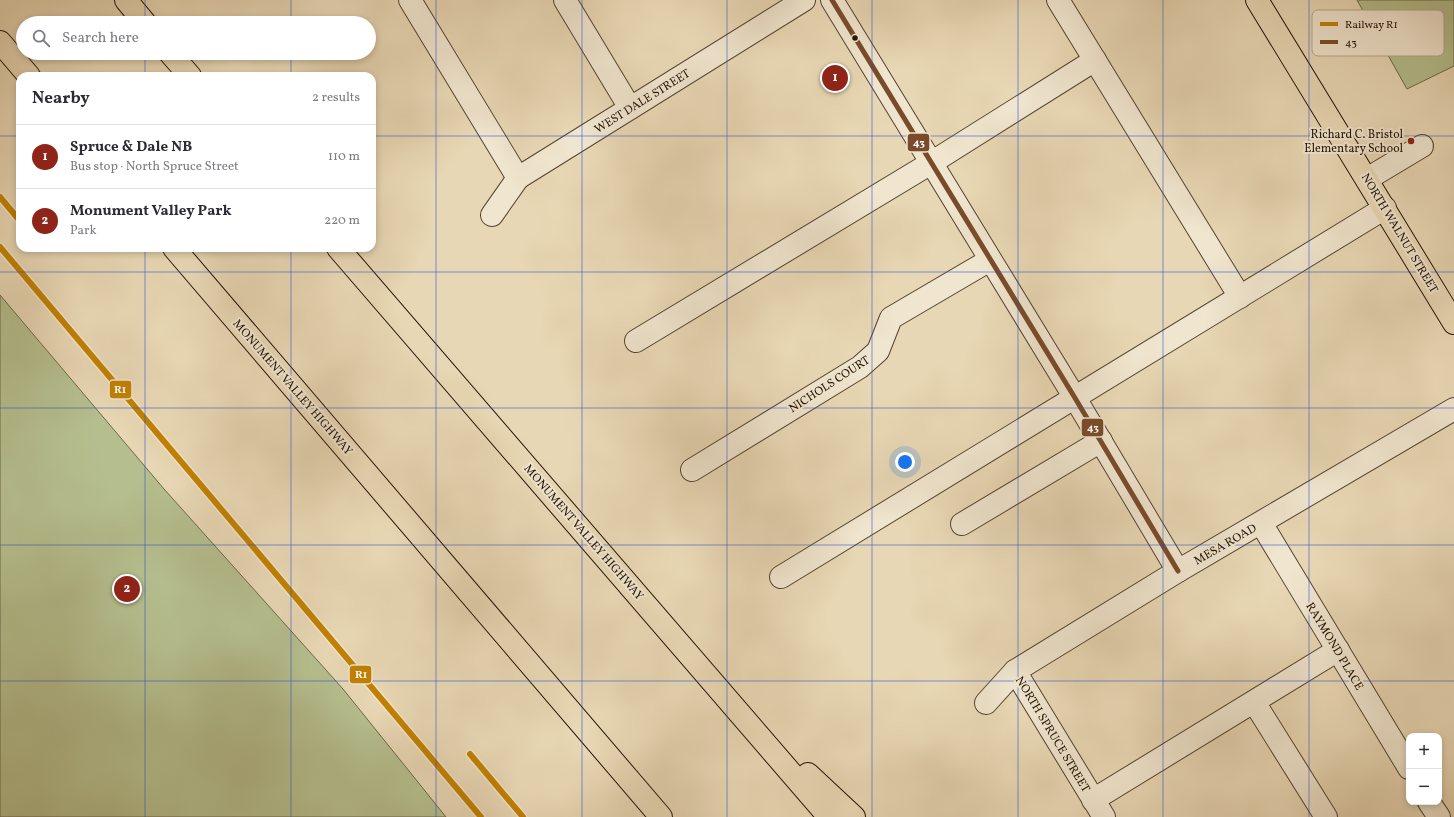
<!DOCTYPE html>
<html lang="en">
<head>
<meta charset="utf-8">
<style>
  :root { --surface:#fff; --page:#f7f7f7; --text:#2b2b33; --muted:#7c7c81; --line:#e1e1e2; --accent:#8f2418 }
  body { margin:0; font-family:Vollkorn,serif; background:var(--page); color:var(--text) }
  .controls { position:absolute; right:12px; bottom:12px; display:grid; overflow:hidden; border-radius:8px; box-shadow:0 2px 6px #0003 }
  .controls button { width:36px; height:36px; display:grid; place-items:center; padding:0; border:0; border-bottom:1px solid var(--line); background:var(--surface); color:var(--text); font:20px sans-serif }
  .you { position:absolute; left:905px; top:462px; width:14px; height:14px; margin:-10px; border:3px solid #fff; border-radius:50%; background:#1a73e8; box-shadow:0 0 0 6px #1a73e833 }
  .badge { display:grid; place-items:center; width:26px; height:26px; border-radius:50%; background:var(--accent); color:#fff; font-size:13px; font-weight:700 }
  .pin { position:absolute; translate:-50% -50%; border:2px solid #fff; box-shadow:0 1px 4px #0006 }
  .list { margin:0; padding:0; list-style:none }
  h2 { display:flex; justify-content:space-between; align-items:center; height:52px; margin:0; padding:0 16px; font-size:17px }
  h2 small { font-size:13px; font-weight:400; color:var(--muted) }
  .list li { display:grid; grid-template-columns:26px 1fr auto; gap:12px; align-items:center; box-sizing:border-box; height:64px; padding:0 16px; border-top:1px solid var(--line) }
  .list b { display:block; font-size:15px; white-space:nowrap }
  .list p { margin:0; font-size:13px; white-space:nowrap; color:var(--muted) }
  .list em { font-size:13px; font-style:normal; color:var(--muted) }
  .icon { flex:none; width:22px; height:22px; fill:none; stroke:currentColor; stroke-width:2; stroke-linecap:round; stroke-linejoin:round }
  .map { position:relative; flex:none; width:1454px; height:817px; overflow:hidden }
  .search { position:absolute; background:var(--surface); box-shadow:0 2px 6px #0003; left:16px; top:16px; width:360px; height:44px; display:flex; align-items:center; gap:10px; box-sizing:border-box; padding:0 14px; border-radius:22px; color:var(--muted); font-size:15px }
  .panel { position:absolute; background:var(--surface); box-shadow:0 2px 6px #0003; left:16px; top:72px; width:360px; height:180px; border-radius:12px }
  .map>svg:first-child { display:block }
  .green { fill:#b5be8e; stroke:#6c684a }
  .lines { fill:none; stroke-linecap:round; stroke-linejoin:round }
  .minor-casing { stroke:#544432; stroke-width:24 }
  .major-casing { stroke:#221307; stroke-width:24 }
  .highway-casing { stroke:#221307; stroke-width:24 }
  .minor { stroke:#f0e5ce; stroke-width:22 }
  .major { stroke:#e8d7b4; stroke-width:22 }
  .highway { stroke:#e8d7b4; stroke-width:22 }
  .bus-1-casing { stroke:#f0e5ce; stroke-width:8 }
  .bus-1 { stroke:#7a4b2a; stroke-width:5 }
  .rail-1-casing { stroke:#f0e5ce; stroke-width:9 }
  .rail-1 { stroke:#c28102; stroke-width:6 }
  .grid { fill:none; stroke:#1d4ed8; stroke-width:1; stroke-opacity:0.55 }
  .bus-dot { fill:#221307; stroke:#f0e5ce; stroke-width:1.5 }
  .poi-dot { fill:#8f2418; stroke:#f0e5ce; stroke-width:1.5 }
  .labels { text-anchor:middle; stroke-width:4; stroke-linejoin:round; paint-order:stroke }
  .street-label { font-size:12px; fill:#221307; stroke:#f0e5ce }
  .poi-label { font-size:12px; fill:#221307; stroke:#f0e5ce; text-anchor:end }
  .key { fill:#f0e5ce; stroke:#b2a692; stroke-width:1 }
  .key-label { font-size:11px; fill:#221307 }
  .line-badge { stroke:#f0e5ce; stroke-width:1.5 }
  .badge-label { font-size:11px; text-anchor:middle; font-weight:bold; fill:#fff }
</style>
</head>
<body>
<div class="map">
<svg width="1454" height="817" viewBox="0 0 1454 817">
  <rect width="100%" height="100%" fill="#e8d7b4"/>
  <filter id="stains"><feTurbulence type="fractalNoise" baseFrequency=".005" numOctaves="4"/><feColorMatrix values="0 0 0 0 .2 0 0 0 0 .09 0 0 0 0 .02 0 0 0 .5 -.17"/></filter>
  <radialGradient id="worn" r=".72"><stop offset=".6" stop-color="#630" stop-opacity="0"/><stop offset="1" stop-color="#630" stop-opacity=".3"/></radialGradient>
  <!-- green -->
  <g class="green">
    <polygon points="1357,0 1454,0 1454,66 1407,89"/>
    <polygon points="0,295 164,489 343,689 446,817 0,817"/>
  </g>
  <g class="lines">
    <!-- minor casing -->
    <g class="minor-casing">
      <g id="minor">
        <polyline points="410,0 518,178"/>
        <polyline points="565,0 630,108"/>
        <polyline points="832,0 1075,398 1178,571"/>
        <polyline points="1058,0 1240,297"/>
        <polyline points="1367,179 1422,146"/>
        <polyline points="492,215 518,178 804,0"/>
        <polyline points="636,341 931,163 1095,60"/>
        <polyline points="692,470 860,367 878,351 891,318 990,260"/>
        <polyline points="1261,523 1409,768"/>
        <polyline points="962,524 1101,441"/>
        <polyline points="781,577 1385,208"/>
        <polyline points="1015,671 1104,817"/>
        <polyline points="1254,702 1326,817"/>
        <polyline points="986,703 1015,671 1178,571 1454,409"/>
        <polyline points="1093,800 1338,650"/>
        <polyline points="1429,802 1439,817"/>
      </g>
    </g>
    <!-- major casing -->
    <g class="major-casing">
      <polyline id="major" points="1257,0 1454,323"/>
    </g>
    <!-- highway casing -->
    <g class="highway-casing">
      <g id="highway">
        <polyline points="126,0 145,23"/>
        <polyline points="0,42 29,76"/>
        <polyline points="170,53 190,76"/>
        <polyline points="174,248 661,817"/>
        <polyline points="338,248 829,817"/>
        <polyline points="808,774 854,817"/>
      </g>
    </g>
    <!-- minor -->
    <use href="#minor" class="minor"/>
    <!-- major -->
    <use href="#major" class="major"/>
    <!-- highway -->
    <use href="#highway" class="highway"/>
    <!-- bus-1 casing -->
    <g class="bus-1-casing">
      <polyline id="bus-1" points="832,0 1075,398 1178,571"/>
    </g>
    <!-- bus-1 -->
    <use href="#bus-1" class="bus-1"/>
    <!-- rail-1 casing -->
    <g class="rail-1-casing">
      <g id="rail-1">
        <polyline points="0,197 20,221"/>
        <polyline points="0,247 481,817"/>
        <polyline points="470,754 523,817"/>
      </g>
    </g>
    <!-- rail-1 -->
    <use href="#rail-1" class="rail-1"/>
  </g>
  <!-- grid -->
  <path class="grid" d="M 145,0 L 145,23M 291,0 L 291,23M 436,0 L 436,817M 582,0 L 582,817M 727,0 L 727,817M 872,0 L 872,817M 1018,0 L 1018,817M 1163,0 L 1163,817M 1309,0 L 1309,817M 145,53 L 145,76M 291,53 L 291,76M 0,136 L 20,136M 372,136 L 1454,136M 145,248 L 145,817M 291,248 L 291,817M 0,272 L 1454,272M 0,408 L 1454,408M 0,545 L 1454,545M 0,681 L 1454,681"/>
  <!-- markers -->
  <circle class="bus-dot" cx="855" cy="38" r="3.5"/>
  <circle class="poi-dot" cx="1411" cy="141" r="4"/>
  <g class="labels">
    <!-- street labels -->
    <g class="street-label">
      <text transform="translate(642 101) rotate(-32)" y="4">WEST DALE STREET</text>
      <text transform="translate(1400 233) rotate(59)" y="4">NORTH WALNUT STREET</text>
      <text transform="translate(829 384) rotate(-33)" y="4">NICHOLS COURT</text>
      <text transform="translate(293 387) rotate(49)" y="4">MONUMENT VALLEY HIGHWAY</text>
      <text transform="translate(584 532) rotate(49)" y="4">MONUMENT VALLEY HIGHWAY</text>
      <text transform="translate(1225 544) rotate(-30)" y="4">MESA ROAD</text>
      <text transform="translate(1335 646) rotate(59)" y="4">RAYMOND PLACE</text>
      <text transform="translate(1053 734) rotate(59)" y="4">NORTH SPRUCE STREET</text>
    </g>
    <!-- poi labels -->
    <g class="poi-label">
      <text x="1403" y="138">Richard C. Bristol<tspan x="1403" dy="14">Elementary School</tspan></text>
    </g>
  </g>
  <!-- legend -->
  <rect x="1312" y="10" width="132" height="46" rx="6" class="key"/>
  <rect x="1320" y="22" width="18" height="4" fill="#c28102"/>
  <rect x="1320" y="40" width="18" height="4" fill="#7a4b2a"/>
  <g class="key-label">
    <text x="1345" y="28">Railway R1</text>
    <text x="1345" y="46">43</text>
  </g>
  <g class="line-badge">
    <rect x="907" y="133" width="23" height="19" rx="4" fill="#7a4b2a"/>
    <rect x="109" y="380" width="23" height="19" rx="4" fill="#c28102"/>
    <rect x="1081" y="418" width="23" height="19" rx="4" fill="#7a4b2a"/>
    <rect x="349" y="665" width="23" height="19" rx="4" fill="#c28102"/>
  </g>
  <g class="badge-label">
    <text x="919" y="146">43</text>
    <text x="120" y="393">R1</text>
    <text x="1093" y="431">43</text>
    <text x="361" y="678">R1</text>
  </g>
  <rect width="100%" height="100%" filter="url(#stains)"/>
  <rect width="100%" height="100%" fill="url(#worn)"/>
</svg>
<div class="controls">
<button>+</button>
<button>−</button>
</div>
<div class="you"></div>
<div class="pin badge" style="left:835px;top:78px">1</div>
<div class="pin badge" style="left:127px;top:589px">2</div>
<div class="search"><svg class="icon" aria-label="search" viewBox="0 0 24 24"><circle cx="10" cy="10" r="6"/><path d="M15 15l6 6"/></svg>Search here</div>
<section class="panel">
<h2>Nearby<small>2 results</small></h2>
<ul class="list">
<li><span class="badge">1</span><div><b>Spruce &amp; Dale NB</b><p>Bus stop · North Spruce Street</p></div><em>110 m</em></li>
<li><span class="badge">2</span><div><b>Monument Valley Park</b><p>Park</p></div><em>220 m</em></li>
</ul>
</section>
</div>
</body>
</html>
